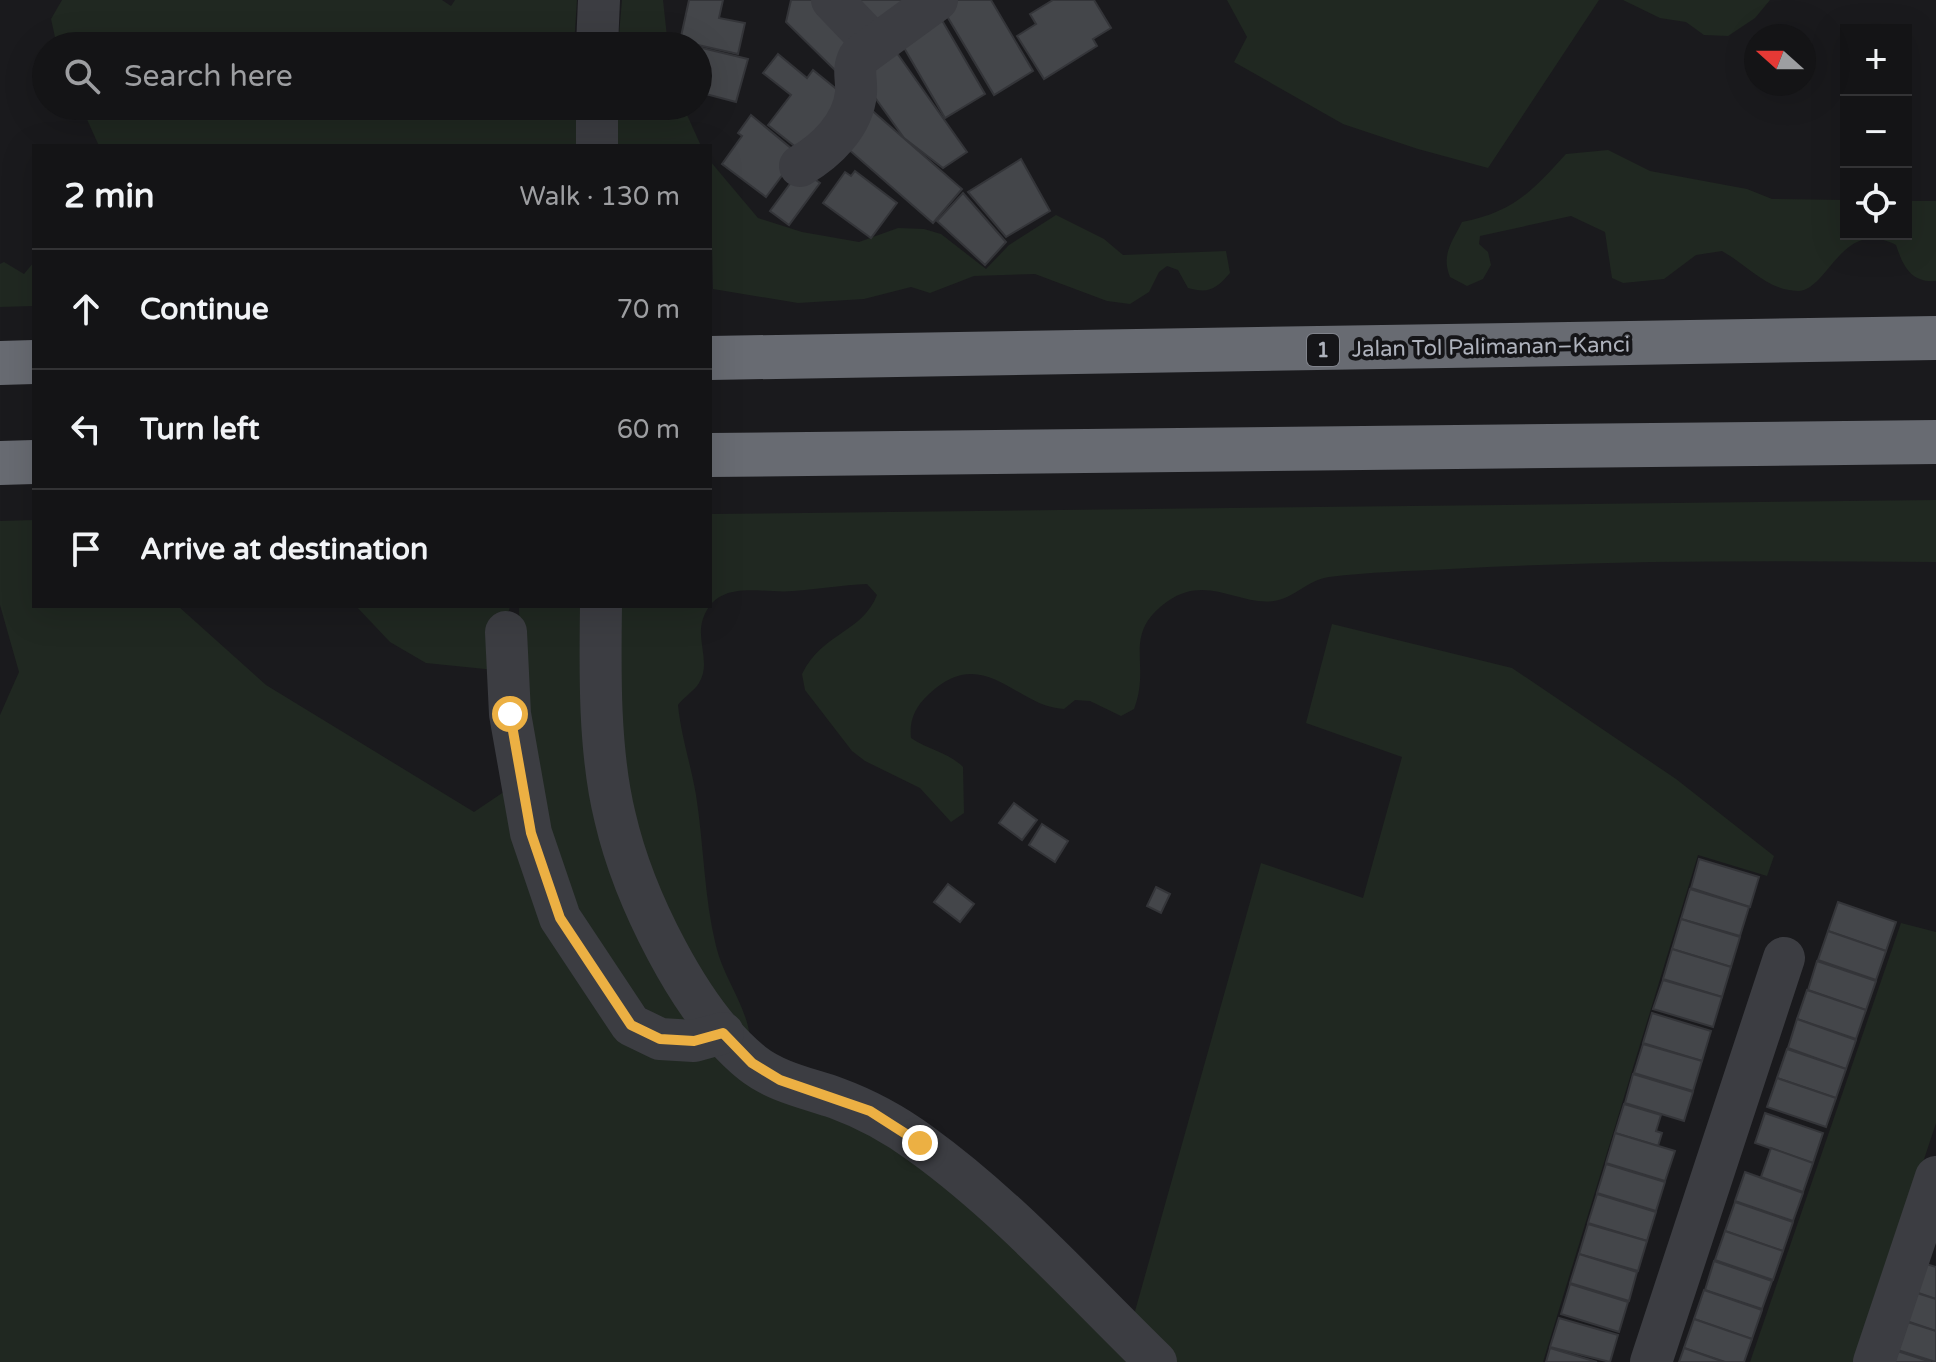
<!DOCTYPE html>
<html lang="en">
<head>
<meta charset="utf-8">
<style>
  :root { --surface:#141416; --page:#1d1d1f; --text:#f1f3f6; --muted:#9d9ea1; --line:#333335 }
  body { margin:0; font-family:"Varela Round",sans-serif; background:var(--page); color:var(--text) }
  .controls { position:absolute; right:24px; top:24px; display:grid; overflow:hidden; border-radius:0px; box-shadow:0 8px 32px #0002 }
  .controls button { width:72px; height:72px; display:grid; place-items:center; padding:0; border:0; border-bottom:2px solid var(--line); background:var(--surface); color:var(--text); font:40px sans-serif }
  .compass { position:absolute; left:1744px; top:24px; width:72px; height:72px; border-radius:50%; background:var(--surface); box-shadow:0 8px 32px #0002; rotate:291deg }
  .stop { position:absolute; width:24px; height:24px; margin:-18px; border:6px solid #ecb043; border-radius:50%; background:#fff }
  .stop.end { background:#ecb043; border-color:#fff; box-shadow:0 2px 8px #0008 }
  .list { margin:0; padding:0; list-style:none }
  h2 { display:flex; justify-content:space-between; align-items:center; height:104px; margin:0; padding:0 32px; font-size:34px }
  h2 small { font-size:26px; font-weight:400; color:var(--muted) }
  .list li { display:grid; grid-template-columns:52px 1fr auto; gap:24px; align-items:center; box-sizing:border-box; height:120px; padding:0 32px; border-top:2px solid var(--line) }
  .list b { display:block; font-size:30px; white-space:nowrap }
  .list em { font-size:26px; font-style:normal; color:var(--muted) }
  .icon { flex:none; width:44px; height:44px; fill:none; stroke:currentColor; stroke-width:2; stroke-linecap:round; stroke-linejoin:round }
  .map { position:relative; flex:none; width:1936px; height:1362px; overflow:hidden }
  .search { position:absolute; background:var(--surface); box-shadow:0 8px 32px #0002; left:32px; top:32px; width:680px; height:88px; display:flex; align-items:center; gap:20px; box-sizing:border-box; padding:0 28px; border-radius:44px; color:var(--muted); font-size:30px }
  .panel { position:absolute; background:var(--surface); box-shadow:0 8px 32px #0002; left:32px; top:144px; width:680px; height:464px; border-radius:0px }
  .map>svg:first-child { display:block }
  .green { fill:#202821 }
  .building { fill:#44464a; stroke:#343539; stroke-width:2 }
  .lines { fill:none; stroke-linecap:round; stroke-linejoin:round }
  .minor { stroke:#3c3d42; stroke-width:42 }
  .highway { stroke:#686b72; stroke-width:44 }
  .route { stroke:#ecb043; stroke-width:10 }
  .labels { text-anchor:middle; stroke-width:8; stroke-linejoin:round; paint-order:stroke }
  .shield { fill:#151518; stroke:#80838b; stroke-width:2 }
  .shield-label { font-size:20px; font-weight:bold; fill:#aeb2bc }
  .street-label { font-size:22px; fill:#aeb2bc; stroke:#151518 }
</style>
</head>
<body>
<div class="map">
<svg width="1936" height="1362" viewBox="0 0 1936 1362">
  <rect width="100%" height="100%" fill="#1a1a1d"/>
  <!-- green -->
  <g class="green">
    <polygon points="62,0 442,0 451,6 455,0 577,0 574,46 57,46 51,19"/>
    <polygon points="622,0 663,0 668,46 618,46"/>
    <polygon points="1227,0 1599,0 1488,168 1418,149 1343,124 1234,62 1247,37"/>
    <polygon points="1623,0 1770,0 1755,18 1728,36 1704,35 1686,22 1660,18"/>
    <polygon points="81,106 582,106 584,146 99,146"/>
    <polygon points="613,106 683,106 701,146 613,146"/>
    <path d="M 1608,150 L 1650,171 L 1747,189 L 1772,199 L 1846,200 L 1846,234 L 1906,234 L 1906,201 L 1936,201 L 1936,281 C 1911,283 1903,266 1896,245 C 1841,217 1829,290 1798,291 C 1768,291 1747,265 1722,251 L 1696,255 L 1664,279 L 1623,283 L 1612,278 L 1605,232 L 1571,216 L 1480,236 L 1479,244 L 1488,252 L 1491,265 L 1483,279 L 1467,286 L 1450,277 C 1441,255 1452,242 1462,222 C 1514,212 1532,191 1566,154 Z"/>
    <path d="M 710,161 L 758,218 L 802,232 L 859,242 L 898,228 L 924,229 L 941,234 L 986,269 L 1009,245 L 1056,215 L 1104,239 L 1123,255 L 1226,251 L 1230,273 C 1216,289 1209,294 1188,288 L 1178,270 L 1167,266 L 1159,272 L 1149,292 L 1130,304 L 1107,301 L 1035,274 L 974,276 L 930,293 L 911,287 L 864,299 L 798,303 L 713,289 Z"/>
    <polygon points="4,262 24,274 34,262 34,306 0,307 0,264"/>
    <path d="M 1936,500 L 1936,562 C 1774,561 1612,560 1450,569 C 1410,571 1369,572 1329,577 C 1308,580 1294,598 1274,601 C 1239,606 1207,574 1168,601 C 1120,635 1152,663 1134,709 L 1121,716 L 1090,701 L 1075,700 L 1064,709 C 1017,708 984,642 929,694 C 915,707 909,720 911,738 C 928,750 948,752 963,767 L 964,813 L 951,822 L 920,788 L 865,761 L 852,751 L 805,690 L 802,674 C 823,632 862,633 877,595 L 867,584 C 842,585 818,589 793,591 C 760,594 715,577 702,622 C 697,642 711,664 699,683 C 694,691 684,697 678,705 C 681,736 691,765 696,795 C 704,846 704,897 716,946 C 724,979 746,1005 750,1037 L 693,969 L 633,836 L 609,606 L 710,606 L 710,514 Z"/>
    <polygon points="34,520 34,606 178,606 266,685 474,812 514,785 598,992 914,1154 1136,1362 0,1362 0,715 19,672 0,605 0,521"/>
    <polygon points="356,606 510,606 495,670 426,663 390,642"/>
    <polygon points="519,606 586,606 587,650 688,1016 679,1024 668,1023 645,1008 613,971 553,861 521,691"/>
    <polygon points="1332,624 1512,668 1676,779 1774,856 1767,876 1698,855 1543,1362 1174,1362 1132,1322 1261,863 1363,898 1402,757 1306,723"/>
    <polygon points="1901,923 1936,932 1936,1123 1857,1362 1750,1362"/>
  </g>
  <!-- building -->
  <g class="building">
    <polygon points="689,0 723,0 719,18 745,23 738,54 680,41"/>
    <polygon points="791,0 819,0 855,35 837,72 786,22"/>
    <polygon points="852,0 911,0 877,31"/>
    <polygon points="950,0 991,0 1033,71 994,95 941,6"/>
    <polygon points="1053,0 1094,0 1111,28 1093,39 1097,46 1044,79 1017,36 1036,24 1030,14"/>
    <polygon points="936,10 985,94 945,118 896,34"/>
    <polygon points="892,46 967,152 943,168 904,138 856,71"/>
    <polygon points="698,47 748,59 736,102 698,92"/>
    <polygon points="778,54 807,78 813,70 845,96 807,156 768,125 791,95 763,73"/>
    <polygon points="868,107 962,189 933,223 839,141"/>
    <polygon points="751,115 798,154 766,197 722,164 742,136 738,133"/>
    <polygon points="1021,159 1050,211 1006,237 968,192"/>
    <polygon points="801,169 820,183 789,225 770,211"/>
    <polygon points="855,171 897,203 871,238 823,203 845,172 851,176"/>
    <polygon points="963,193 1006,242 985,265 937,221"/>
    <polygon points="1014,803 1037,820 1022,840 999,823"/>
    <polygon points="1042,824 1068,841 1055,862 1029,845"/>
    <polygon points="1699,859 1759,877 1750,907 1691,888"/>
    <polygon points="948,884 974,904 960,922 934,902"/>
    <polygon points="1156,887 1170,894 1161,913 1147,906"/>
    <polygon points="1690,889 1749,907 1740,936 1681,919"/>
    <polygon points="1838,902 1896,922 1886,951 1828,931"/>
    <polygon points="1681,919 1740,937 1731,967 1672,949"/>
    <polygon points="1828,931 1886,951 1876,980 1818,960"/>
    <polygon points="1672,949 1731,967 1722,997 1663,979"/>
    <polygon points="1817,961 1876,981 1866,1010 1808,990"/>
    <polygon points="1663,980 1722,997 1713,1027 1653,1009"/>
    <polygon points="1807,990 1866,1010 1856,1039 1797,1019"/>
    <polygon points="1652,1013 1711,1031 1702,1061 1643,1043"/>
    <polygon points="1797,1019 1856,1040 1846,1069 1788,1048"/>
    <polygon points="1643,1044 1702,1061 1693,1091 1634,1073"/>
    <polygon points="1787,1049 1846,1069 1836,1098 1777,1078"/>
    <polygon points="1633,1074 1693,1092 1684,1121 1625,1103"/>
    <polygon points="1777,1078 1836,1098 1826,1127 1767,1107"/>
    <polygon points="1624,1104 1661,1115 1656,1131 1662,1133 1658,1146 1615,1133"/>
    <polygon points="1765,1113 1823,1133 1813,1163 1755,1143"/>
    <polygon points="1615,1133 1675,1151 1665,1181 1606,1163"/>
    <polygon points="1771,1148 1813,1163 1803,1192 1761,1177"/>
    <polygon points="1606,1164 1665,1182 1656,1211 1597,1193"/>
    <polygon points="1745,1172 1803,1193 1793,1221 1735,1201"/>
    <polygon points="1597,1194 1656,1212 1647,1241 1588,1223"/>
    <polygon points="1735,1202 1793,1222 1783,1251 1725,1231"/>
    <polygon points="1588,1224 1647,1241 1638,1271 1579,1254"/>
    <polygon points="1725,1231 1783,1251 1773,1280 1715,1260"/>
    <polygon points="1579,1254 1637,1272 1629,1301 1570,1283"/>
    <polygon points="1914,1260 1936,1267 1936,1299 1904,1288"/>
    <polygon points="1714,1261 1772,1281 1762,1309 1705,1290"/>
    <polygon points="1570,1284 1628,1302 1619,1332 1561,1314"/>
    <polygon points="1904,1289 1936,1299 1936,1331 1895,1317"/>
    <polygon points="1704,1290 1762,1310 1752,1339 1694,1319"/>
    <polygon points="1559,1318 1618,1335 1610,1362 1550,1347"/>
    <polygon points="1895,1318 1936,1331 1936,1362 1885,1346"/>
    <polygon points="1694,1319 1752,1339 1744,1362 1725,1362 1684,1348"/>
    <polygon points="1885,1347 1931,1362 1880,1362"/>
    <polygon points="1550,1348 1597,1362 1546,1362"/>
    <polygon points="1684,1348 1724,1362 1679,1362"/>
  </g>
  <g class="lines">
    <!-- minor -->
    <g class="minor">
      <polyline points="832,0 874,44"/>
      <polyline points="597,46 599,0"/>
      <polyline points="597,106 597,146"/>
      <path d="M 800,166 C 826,151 853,125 856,93 C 857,78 852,71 859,57 L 937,0"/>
      <path d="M 601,606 C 600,673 599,752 615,817 C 633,895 689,1012 752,1063 C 776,1082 807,1088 836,1098 C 866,1109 894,1124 921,1144 C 1007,1206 1080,1288 1156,1362"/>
      <polyline points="506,632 510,714 531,833 560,918 631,1025 660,1039 694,1041 723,1033"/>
      <polyline points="1651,1362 1784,958"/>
      <polyline points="1874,1362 1936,1177"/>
    </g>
    <!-- highway -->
    <g class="highway">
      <polyline points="710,358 1936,338"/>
      <polyline points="0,363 34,362"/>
      <polyline points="710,455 1936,442"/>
      <polyline points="0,463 34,462"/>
    </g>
  </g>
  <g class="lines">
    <!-- route -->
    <polyline class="route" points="510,714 531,833 560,918 631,1025 660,1039 694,1041 723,1033 752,1063 780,1080 870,1111 920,1143"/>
  </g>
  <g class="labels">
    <!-- shield labels -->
    <rect class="shield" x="1307" y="334" width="32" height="32" rx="6"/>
    <g class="shield-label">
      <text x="1323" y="357">1</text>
    </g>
    <!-- street labels -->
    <g class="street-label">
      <text transform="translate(1491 346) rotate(-1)" y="8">Jalan Tol Palimanan–Kanci</text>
    </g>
  </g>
</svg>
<div class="controls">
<button>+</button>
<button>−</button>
<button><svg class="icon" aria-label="locate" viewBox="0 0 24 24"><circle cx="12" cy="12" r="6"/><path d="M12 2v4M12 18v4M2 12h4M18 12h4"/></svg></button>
</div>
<svg class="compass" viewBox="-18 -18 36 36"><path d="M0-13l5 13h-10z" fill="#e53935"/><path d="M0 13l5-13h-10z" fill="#9d9ea1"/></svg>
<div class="stop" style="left:510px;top:714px"></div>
<div class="stop end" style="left:920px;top:1143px"></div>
<div class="search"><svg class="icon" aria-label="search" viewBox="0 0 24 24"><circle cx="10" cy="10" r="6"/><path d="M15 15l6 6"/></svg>Search here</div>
<section class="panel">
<h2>2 min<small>Walk · 130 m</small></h2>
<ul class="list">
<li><svg class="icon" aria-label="ahead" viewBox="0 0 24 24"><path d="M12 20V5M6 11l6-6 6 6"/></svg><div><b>Continue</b></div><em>70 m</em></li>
<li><svg class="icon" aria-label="left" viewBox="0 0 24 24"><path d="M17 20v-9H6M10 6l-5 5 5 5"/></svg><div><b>Turn left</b></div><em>60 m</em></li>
<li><svg class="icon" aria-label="arrive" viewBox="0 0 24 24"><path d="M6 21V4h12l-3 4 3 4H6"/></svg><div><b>Arrive at destination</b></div></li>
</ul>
</section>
</div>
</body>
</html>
